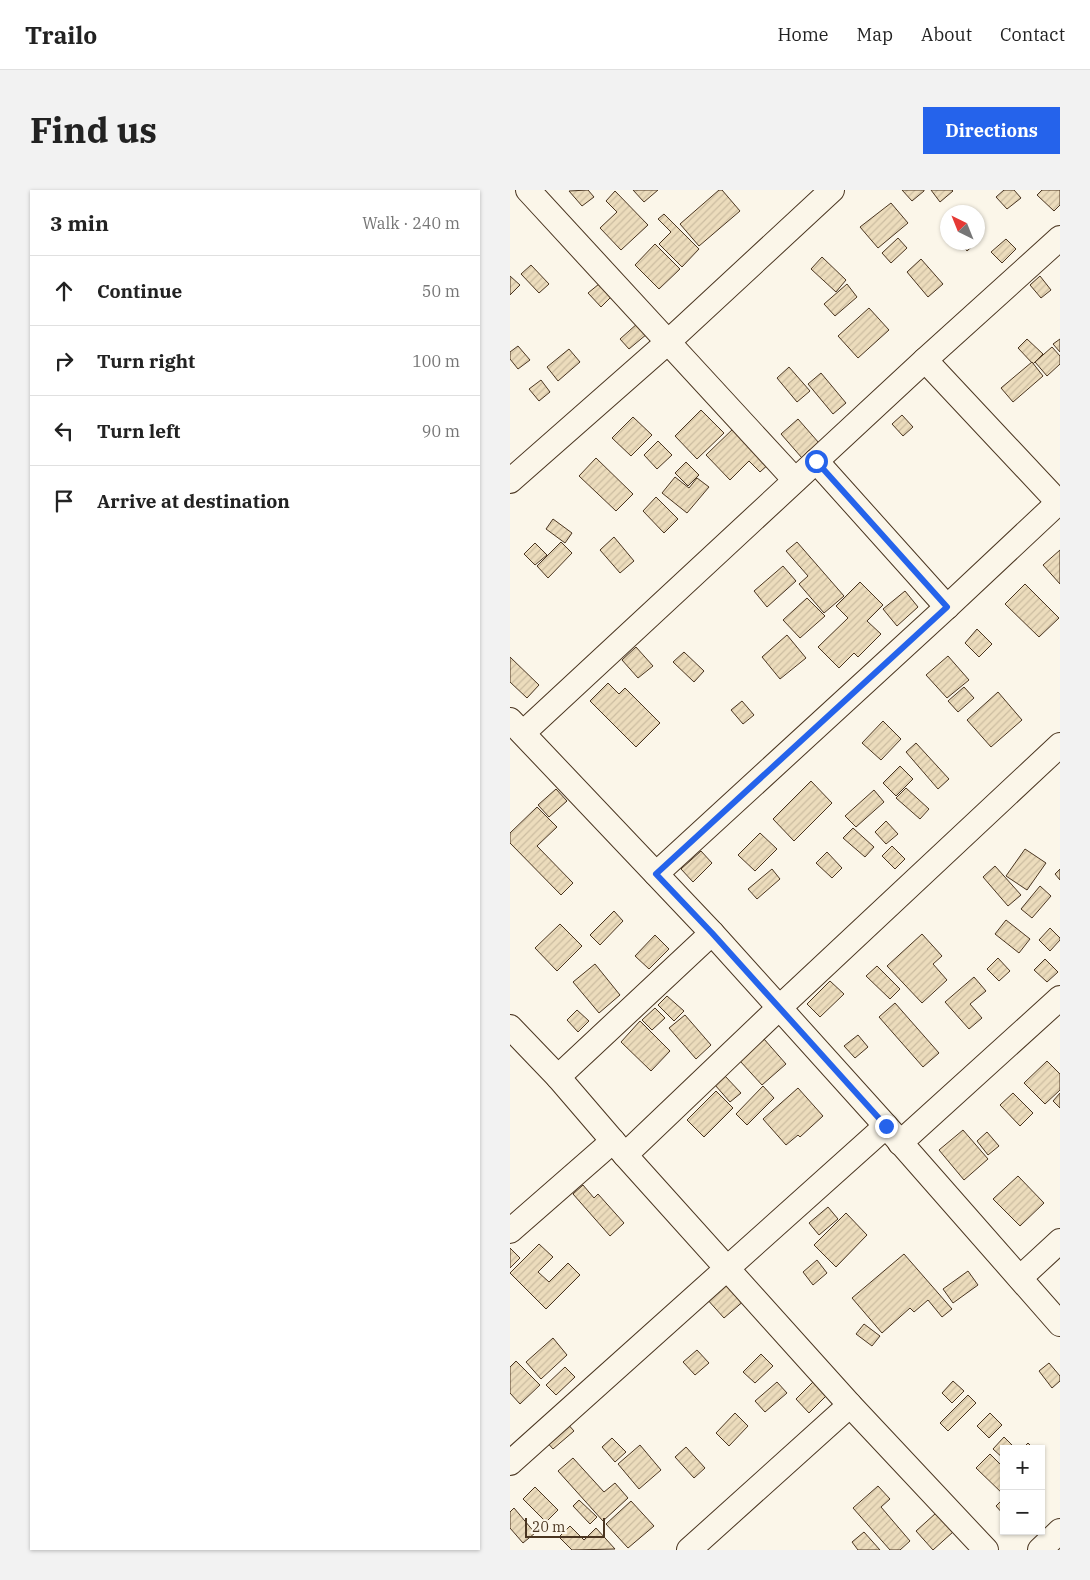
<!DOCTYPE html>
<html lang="en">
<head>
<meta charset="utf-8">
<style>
  :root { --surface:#fff; --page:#f2f2f2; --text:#222; --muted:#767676; --line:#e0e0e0; --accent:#2563eb }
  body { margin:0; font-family:"IBM Plex Serif",serif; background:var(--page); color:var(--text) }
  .controls { position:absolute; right:15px; bottom:15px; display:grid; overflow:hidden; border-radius:0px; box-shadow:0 1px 4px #0004 }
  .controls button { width:45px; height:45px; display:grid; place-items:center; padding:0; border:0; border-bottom:1px solid var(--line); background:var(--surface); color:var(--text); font:25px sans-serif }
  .compass { position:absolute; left:430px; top:15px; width:45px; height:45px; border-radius:50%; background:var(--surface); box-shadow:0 1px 4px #0004; rotate:317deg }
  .scale { position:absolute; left:15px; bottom:12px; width:80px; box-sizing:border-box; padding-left:5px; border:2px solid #4a3520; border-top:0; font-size:14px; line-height:18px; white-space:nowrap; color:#4a3520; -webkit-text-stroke:4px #fbf6e9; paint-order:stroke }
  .stop { position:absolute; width:15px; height:15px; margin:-11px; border:4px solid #2563eb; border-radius:50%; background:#fff }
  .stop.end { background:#2563eb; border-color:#fff; box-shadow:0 1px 5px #0008 }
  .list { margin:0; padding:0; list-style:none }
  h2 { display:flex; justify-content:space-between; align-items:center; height:65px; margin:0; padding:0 20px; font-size:21px }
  h2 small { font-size:16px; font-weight:400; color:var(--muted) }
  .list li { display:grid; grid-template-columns:32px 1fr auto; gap:15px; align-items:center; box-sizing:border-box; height:70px; padding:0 20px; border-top:1px solid var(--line) }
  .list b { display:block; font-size:19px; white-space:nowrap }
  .list em { font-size:16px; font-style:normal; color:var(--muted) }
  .icon { flex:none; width:28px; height:28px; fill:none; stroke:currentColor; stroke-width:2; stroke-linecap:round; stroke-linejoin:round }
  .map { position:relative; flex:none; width:550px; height:1360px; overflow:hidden; border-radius:0px }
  header { display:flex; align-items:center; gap:30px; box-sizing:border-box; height:70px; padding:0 25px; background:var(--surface); border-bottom:1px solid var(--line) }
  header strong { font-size:24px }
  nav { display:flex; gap:28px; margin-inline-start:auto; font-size:18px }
  .intro { display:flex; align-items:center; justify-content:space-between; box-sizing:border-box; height:120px; padding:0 30px }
  h1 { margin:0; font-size:35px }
  .button { padding:12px 22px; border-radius:0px; background:var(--accent); color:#fff; font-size:18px; font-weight:700 }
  main { display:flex; gap:30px; padding:0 30px }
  aside { flex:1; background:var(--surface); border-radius:0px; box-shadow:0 1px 4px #0004 }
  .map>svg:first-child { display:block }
  .building { fill:url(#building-hatch); stroke:#4a3520 }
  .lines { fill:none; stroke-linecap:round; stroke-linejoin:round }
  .minor-casing { stroke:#4a3520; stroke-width:26 }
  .minor { stroke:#fbf6e9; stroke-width:24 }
  .route { stroke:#2563eb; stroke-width:6 }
</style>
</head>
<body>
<header>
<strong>Trailo</strong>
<nav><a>Home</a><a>Map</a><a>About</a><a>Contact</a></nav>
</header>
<div class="intro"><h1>Find us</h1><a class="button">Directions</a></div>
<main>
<aside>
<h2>3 min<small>Walk · 240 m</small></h2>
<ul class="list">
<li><svg class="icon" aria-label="ahead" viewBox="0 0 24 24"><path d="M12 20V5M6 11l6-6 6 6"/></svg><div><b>Continue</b></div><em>50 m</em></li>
<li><svg class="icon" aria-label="right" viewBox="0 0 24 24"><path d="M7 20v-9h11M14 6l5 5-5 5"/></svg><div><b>Turn right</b></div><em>100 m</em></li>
<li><svg class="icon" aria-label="left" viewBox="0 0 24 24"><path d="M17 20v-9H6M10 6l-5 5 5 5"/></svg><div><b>Turn left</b></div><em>90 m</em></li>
<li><svg class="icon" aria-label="arrive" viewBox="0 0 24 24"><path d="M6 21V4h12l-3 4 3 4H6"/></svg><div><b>Arrive at destination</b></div></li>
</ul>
</aside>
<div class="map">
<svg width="550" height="1360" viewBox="0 0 550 1360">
  <defs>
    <pattern id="building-hatch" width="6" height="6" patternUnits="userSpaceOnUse" patternTransform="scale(1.25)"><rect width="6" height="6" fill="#ecdcbc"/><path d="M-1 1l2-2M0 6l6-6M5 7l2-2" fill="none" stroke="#ccbda1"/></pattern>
  </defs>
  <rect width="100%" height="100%" fill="#fbf6e9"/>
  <!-- building -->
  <g class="building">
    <polygon points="78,0 84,7 72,16 59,1"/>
    <polygon points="123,0 148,0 134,12"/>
    <polygon points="209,0 212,0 230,21 189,56 170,34"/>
    <polygon points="392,0 414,0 414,1 402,11"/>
    <polygon points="421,0 442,0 443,1 430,12"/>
    <polygon points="494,0 504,0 511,8 497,19 486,7"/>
    <polygon points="532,0 550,0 550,15 544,21 527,5"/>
    <polygon points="105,1 138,35 111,60 90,38 107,22 96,11"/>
    <polygon points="381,13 398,33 368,58 350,37"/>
    <polygon points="154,24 189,59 172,77 149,54 161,42 148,29"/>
    <polygon points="388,48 397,58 381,73 372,63"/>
    <polygon points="496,49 506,59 492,73 481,62"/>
    <polygon points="450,52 467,52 457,61"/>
    <polygon points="145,54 170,79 149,99 125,75"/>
    <polygon points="312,67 336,90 326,102 301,79"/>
    <polygon points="411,69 433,94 418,107 397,82"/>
    <polygon points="21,75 39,94 29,103 11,84"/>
    <polygon points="0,86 10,95 0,105"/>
    <polygon points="530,86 541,100 531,108 520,95"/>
    <polygon points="89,94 101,107 91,117 78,103"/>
    <polygon points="337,94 347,107 325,126 314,114"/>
    <polygon points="359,118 379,140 348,168 328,146"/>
    <polygon points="128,133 137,144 119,159 110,149"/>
    <polygon points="517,149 533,164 523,174 508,158"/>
    <polygon points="550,149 550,162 543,154"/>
    <polygon points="8,156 20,170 8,179 0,169 0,162"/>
    <polygon points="542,157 550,166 550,174 537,186 525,172"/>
    <polygon points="59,159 70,172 48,191 37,177"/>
    <polygon points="522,172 533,186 503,212 491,198"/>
    <polygon points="279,177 300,201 287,212 267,188"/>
    <polygon points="311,183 336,213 323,224 298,194"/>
    <polygon points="31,190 40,202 29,211 19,199"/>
    <polygon points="191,220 214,243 187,269 165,246"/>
    <polygon points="392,225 403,237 393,246 382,234"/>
    <polygon points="123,227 142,245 121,266 102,248"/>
    <polygon points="288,229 309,253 292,268 271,244"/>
    <polygon points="226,236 261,272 250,282 239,271 220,290 196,265"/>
    <polygon points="148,251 162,265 147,279 134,265"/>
    <polygon points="86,268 123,304 106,321 69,286"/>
    <polygon points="176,272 189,285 178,296 165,283"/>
    <polygon points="165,287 179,298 187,288 199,297 177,323 152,303"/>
    <polygon points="146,307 168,329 154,343 133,321"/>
    <polygon points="43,329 62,343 55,353 36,339"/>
    <polygon points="104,347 124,371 110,383 90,360"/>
    <polygon points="51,352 62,363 38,388 27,376"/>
    <polygon points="287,352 334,406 314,423 289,394 298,386 276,361"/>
    <polygon points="25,353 37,365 25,375 14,364"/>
    <polygon points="550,360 550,394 533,375"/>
    <polygon points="273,376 286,391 257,417 244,401"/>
    <polygon points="350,392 373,415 357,431 371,444 348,467 344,463 329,478 308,457 338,428 326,416"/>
    <polygon points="515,394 549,428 529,447 495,414"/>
    <polygon points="395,401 408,417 387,436 373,419"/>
    <polygon points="297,408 315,426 290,448 273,430"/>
    <polygon points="467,439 482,454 469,467 455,453"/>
    <polygon points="277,445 296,468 270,489 252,467"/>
    <polygon points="126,457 143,476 128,488 112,470"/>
    <polygon points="174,462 194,481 184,492 163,472"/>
    <polygon points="438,466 459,490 437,508 416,485"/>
    <polygon points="0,467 29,495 17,508 0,492"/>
    <polygon points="98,493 109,504 115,498 150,533 126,557 80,511"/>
    <polygon points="454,497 464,508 448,522 438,511"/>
    <polygon points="488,502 512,530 481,557 457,530"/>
    <polygon points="232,511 244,525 233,534 221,520"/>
    <polygon points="373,531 391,549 371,570 352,553"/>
    <polygon points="406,553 439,589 428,599 396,562"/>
    <polygon points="390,576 403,589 386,606 373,593"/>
    <polygon points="301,591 322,613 284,651 263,629"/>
    <polygon points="396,598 419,619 410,629 386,608"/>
    <polygon points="46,599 57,611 39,627 28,615"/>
    <polygon points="364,600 374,612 346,637 335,626"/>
    <polygon points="27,617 47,637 27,656 63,693 51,705 0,653 0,643"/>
    <polygon points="376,631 388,644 376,654 365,642"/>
    <polygon points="343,638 364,657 355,667 333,648"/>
    <polygon points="250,643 267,659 245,681 228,665"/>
    <polygon points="382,656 395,669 385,679 372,666"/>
    <polygon points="515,659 536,673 517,700 496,686"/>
    <polygon points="191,661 202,673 183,692 171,679"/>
    <polygon points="317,662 332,678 322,688 306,673"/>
    <polygon points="485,676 511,705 498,716 473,687"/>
    <polygon points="262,679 270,689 247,709 238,699"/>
    <polygon points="550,679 550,690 545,684"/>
    <polygon points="530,696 541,706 522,728 511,719"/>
    <polygon points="104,721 113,731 90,755 80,745"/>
    <polygon points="496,730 520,749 509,763 485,744"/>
    <polygon points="50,734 72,756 47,781 25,758"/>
    <polygon points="540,738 550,748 550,750 540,761 529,750"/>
    <polygon points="412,744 432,766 423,774 437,790 412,813 377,776"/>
    <polygon points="145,745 159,759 139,779 125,766"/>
    <polygon points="488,768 500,781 489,791 477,779"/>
    <polygon points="535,769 548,782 537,792 524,780"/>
    <polygon points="85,774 110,805 89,823 63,792"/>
    <polygon points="367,776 390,799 380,809 356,786"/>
    <polygon points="464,787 476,801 460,814 472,828 459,839 435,812"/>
    <polygon points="320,791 334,804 310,827 297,814"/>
    <polygon points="157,806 174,821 164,831 148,815"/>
    <polygon points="385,813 429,863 413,877 369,827"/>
    <polygon points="145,818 155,828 142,840 132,830"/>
    <polygon points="67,820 79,831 68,842 57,830"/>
    <polygon points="175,825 201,855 186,869 159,838"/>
    <polygon points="130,831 160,861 141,881 111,852"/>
    <polygon points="348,845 358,857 345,868 334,856"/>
    <polygon points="254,849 276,874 252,895 230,871"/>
    <polygon points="537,871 550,884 550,900 535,914 514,893"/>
    <polygon points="215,886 231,903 220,912 205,895"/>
    <polygon points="253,896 264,908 237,935 226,924"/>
    <polygon points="288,898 313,926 290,947 288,945 276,955 253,929"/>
    <polygon points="206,901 223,918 194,947 177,930"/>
    <polygon points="503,903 523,923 510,936 490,915"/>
    <polygon points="550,903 550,918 543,911"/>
    <polygon points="453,940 478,969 454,990 429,960"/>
    <polygon points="477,942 489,956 478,965 467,951"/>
    <polygon points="508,986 534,1013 510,1036 483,1009"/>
    <polygon points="73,995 84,1008 88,1004 114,1033 100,1046 63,1004"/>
    <polygon points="318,1017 328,1029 309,1045 299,1033"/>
    <polygon points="336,1023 357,1045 326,1077 304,1055"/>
    <polygon points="29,1054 43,1067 28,1082 39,1092 58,1073 70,1085 36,1119 0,1083"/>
    <polygon points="0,1058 10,1068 0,1078"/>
    <polygon points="394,1064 442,1119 432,1127 418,1110 404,1122 400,1118 372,1143 342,1108"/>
    <polygon points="307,1070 317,1083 303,1095 293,1082"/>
    <polygon points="458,1081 468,1095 443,1113 433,1099"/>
    <polygon points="218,1089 236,1109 214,1128 196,1108"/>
    <polygon points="354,1134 370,1146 362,1156 346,1144"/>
    <polygon points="43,1148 57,1165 31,1189 16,1172"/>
    <polygon points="187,1160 199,1173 185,1185 173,1172"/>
    <polygon points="251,1164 263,1176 245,1193 233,1182"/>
    <polygon points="6,1171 30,1195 10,1214 0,1203 0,1177"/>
    <polygon points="539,1173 550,1186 550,1191 542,1198 529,1181"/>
    <polygon points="55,1177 65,1187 46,1205 36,1195"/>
    <polygon points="308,1187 321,1201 299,1223 286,1209"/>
    <polygon points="443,1191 454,1201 442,1213 432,1203"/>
    <polygon points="267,1192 277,1203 255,1222 245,1211"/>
    <polygon points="458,1205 466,1213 438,1241 430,1233"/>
    <polygon points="225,1223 238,1236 219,1256 206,1243"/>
    <polygon points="480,1223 492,1235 479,1248 467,1236"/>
    <polygon points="56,1232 64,1241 43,1259 35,1250"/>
    <polygon points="494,1247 506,1259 494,1259 494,1269 483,1259"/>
    <polygon points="102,1248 116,1262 105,1272 92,1257"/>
    <polygon points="518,1253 524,1259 512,1259"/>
    <polygon points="130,1255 151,1280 129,1299 108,1274"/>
    <polygon points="176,1257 195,1278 184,1288 165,1267"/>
    <polygon points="480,1264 494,1278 494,1305 466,1278"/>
    <polygon points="63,1268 94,1302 105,1293 118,1308 93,1331 48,1281"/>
    <polygon points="368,1296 380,1309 371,1317 400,1351 390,1360 380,1360 343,1318"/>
    <polygon points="25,1297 48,1320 36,1332 13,1309"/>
    <polygon points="494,1308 494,1325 486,1316"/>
    <polygon points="69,1310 87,1327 80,1334 63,1316"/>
    <polygon points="121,1311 144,1336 118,1358 96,1334"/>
    <polygon points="4,1318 25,1343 13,1353 0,1338 0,1322"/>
    <polygon points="426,1323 443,1342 423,1360 406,1341"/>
    <polygon points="60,1336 74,1350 86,1338 105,1359 62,1360 49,1347"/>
    <polygon points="354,1342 370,1360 348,1360 342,1352"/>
  </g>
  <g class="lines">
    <!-- minor casing -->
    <g class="minor-casing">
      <g id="minor">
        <polyline points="18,0 285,290"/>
        <polyline points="415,170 550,314"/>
        <polyline points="306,271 437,417"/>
        <polyline points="0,291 158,152 322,0"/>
        <polyline points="0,530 202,743 376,936 550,1134"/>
        <polyline points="13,543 415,170 550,48"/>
        <polyline points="146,684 437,417 550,311"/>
        <polyline points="0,837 48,887 115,965 340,1215 476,1360"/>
        <polyline points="48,887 202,743"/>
        <polyline points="390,953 550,808"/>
        <polyline points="115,965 269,818 550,555"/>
        <polyline points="0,1041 103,951"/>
        <polyline points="510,1088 550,1051"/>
        <polyline points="0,1273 376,936"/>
        <polyline points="179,1360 340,1215"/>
        <polyline points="530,1360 550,1341"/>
      </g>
    </g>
    <!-- minor -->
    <use href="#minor" class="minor"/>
  </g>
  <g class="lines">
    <!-- route -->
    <polyline class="route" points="306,271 437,417 146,684 202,743 376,936"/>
  </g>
</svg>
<div class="controls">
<button>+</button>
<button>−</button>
</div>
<svg class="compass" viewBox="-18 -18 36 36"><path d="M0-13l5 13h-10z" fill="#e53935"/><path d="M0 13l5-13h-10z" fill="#767676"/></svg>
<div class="scale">20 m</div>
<div class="stop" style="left:306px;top:271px"></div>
<div class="stop end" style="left:376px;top:936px"></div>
</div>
</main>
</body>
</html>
